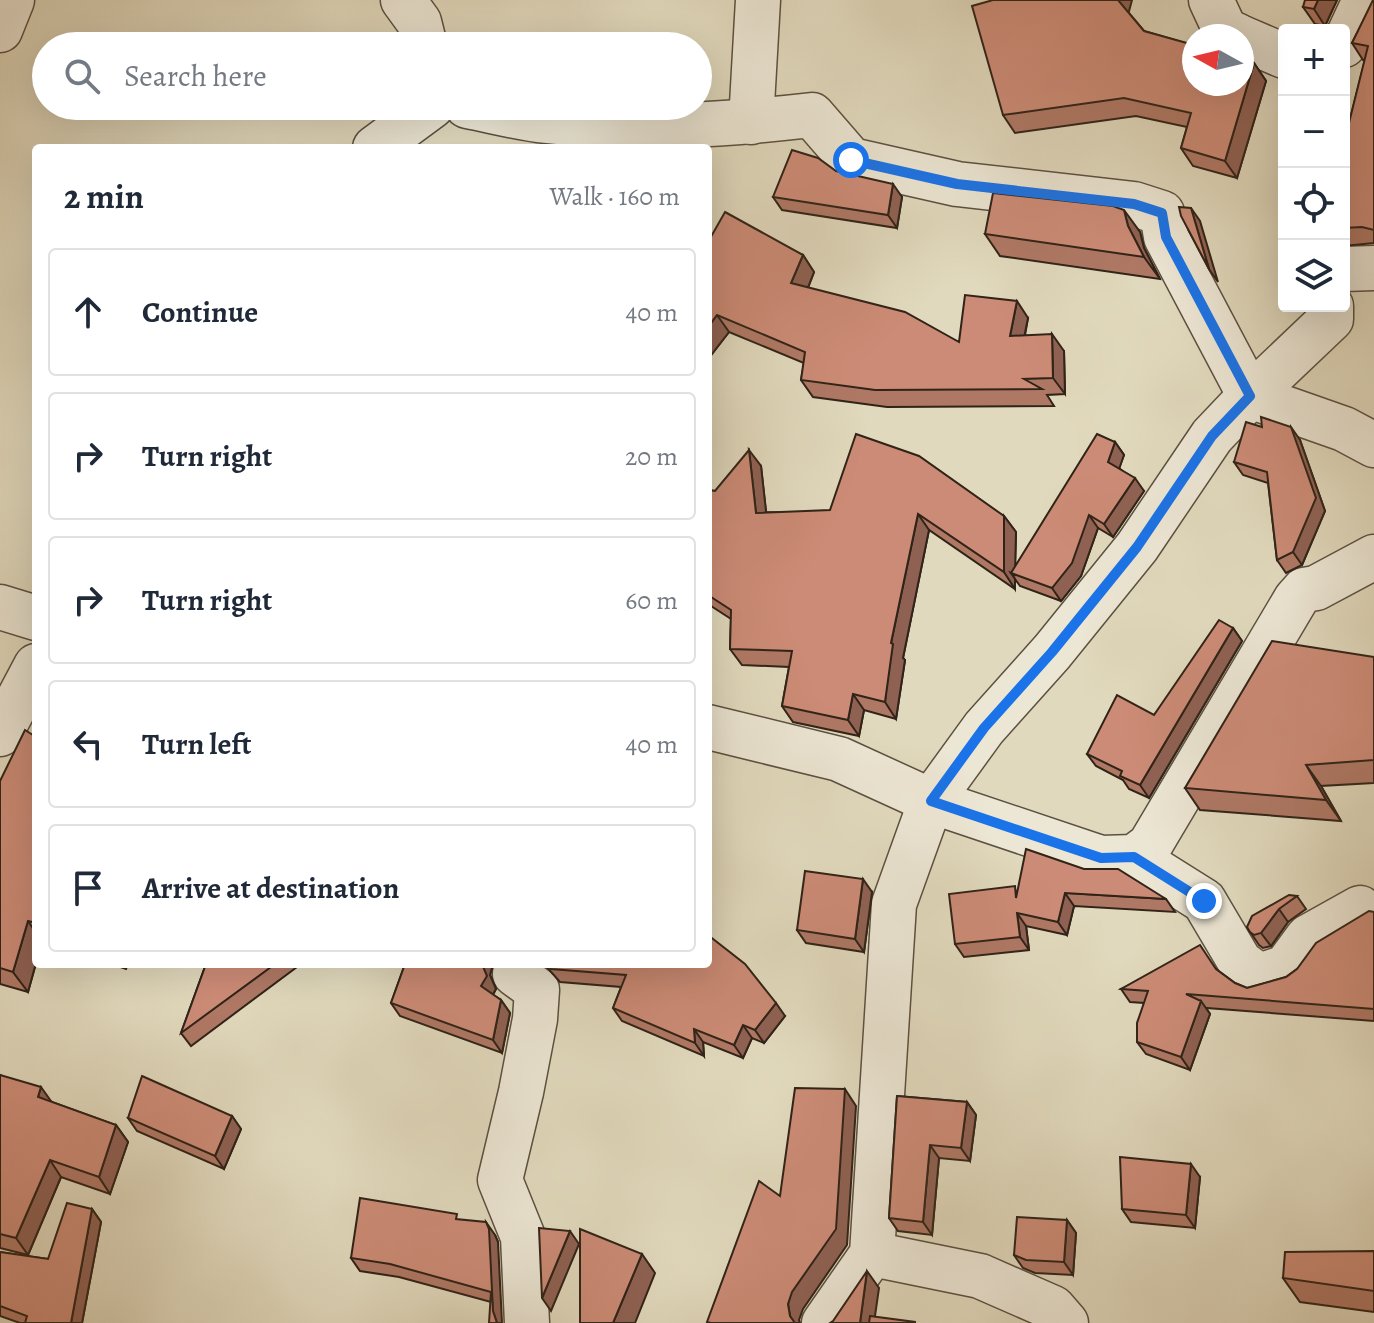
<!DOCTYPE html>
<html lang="en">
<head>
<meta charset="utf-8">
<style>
  :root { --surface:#fff; --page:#f2f2f3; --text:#1f2937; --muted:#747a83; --line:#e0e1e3 }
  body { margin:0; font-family:Alegreya,serif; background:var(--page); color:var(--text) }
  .controls { position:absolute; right:24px; top:24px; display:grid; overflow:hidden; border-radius:8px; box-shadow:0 8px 32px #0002 }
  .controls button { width:72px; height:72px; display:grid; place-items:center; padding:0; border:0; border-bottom:2px solid var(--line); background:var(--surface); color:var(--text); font:40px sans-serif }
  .compass { position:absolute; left:1182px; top:24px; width:72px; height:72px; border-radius:50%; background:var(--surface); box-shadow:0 8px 32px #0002; rotate:278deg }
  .stop { position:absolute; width:24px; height:24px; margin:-18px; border:6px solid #1a73e8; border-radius:50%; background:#fff }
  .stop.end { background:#1a73e8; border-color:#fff; box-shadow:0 2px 8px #0008 }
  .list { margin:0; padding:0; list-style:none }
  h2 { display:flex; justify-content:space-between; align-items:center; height:104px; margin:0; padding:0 32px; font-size:34px }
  h2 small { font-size:26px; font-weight:400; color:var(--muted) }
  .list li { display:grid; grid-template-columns:52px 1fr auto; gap:24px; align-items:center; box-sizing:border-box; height:128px; margin:0 16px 16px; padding:0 16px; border:2px solid var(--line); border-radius:8px }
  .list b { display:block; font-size:30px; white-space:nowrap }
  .list em { font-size:26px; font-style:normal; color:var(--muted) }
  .icon { flex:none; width:44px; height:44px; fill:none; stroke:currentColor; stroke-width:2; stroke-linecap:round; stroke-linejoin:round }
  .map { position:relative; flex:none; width:1374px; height:1323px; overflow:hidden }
  .search { position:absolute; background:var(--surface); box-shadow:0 8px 32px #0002; left:32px; top:32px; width:680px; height:88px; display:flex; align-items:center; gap:20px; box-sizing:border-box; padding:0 28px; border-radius:44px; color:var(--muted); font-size:30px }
  .panel { position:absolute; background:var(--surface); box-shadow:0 8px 32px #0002; left:32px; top:144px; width:680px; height:824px; border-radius:8px }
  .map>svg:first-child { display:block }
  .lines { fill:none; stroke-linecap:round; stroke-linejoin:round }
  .minor-casing { stroke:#5c5041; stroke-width:47 }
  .minor { stroke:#ece6d4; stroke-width:44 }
  .wall { fill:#af7865; stroke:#302318; stroke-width:2 }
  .shaded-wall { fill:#8f6153; stroke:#302318; stroke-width:2 }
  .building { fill:#cc8b76; stroke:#302318; stroke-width:2 }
  .route { stroke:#1a73e8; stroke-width:10 }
</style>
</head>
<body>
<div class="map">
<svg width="1374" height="1323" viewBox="0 0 1374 1323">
  <rect width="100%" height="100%" fill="#e1d9bd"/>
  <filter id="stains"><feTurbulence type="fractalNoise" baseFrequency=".0025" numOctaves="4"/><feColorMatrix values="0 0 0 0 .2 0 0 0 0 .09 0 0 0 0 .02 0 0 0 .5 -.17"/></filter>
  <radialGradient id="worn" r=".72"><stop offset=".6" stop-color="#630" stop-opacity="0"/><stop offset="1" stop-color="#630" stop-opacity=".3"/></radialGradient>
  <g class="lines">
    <!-- minor casing -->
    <g class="minor-casing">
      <g id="minor">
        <polyline points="403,0 419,22 425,46"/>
        <polyline points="1211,0 1225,30 1238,36"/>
        <polyline points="0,30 12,0"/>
        <polyline points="1242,38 1284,56"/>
        <polyline points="1344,45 1365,0"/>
        <path d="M 467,106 C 493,111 519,118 546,121 C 634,131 724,125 812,115 L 851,160 L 957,184 L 1134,204 L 1162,213 L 1166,237 L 1250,396 L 1344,429 L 1374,445"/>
        <polyline points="751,122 758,0"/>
        <polyline points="375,148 432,106"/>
        <polyline points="1344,269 1374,268"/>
        <polyline points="0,607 36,618"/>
        <polyline points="708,727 839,759 931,801 1101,858 1134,857 1150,845 1296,599 1304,590 1316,588 1374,557"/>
        <polyline points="0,734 36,666"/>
        <polyline points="1134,857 1204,901 1240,962 1259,976 1286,967 1308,937 1360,908"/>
        <polyline points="519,964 515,974 537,990 535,1019 521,1092 500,1180 523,1237 527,1323"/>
        <polyline points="872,1254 980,1276 1053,1308 1066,1323"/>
        <polyline points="824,1323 872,1254 894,904 931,801 984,728 1052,652 1137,547 1212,436 1250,396 1331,319 1331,306"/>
      </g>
    </g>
    <!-- minor -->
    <use href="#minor" class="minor"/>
  </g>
  <!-- wall -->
  <g class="wall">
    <polygon points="1337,0 1325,26 1315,24 1303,7"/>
    <polygon points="1374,0 1374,243 1344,246 1344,143 1365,60 1363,60 1352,43"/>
    <polygon points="1128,12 1144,31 1254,63 1266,81 1237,178 1193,166 1181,148 1187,127 1136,116 1015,133 1003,115"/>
    <polygon points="836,171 902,197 897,228 782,210 773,197"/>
    <polygon points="1140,232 1144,248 1160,279 1000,256 985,234"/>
    <polygon points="708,242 803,255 814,272 808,288 959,342 1028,318 1025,335 1064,351 1065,394 1047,395 1054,406 887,407 813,397 801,380 804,363 729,332 708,359"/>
    <polygon points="1300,440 1325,511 1302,565 1286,573 1277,560 1268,483 1243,475 1234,462"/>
    <polygon points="1115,442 1124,455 1119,468 1144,491 1113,537 1098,528 1081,576 1061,601 1020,586 1015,579 1015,589 929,530 903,658 905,660 896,719 864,710 859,736 793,722 782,706 789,667 742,665 730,649 731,619 708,604 708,490 715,491 761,466 766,512 1004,516 1016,532 1015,566"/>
    <polygon points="1233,628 1242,641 1149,798 1129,789 1123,780 1096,766 1087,754 1154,715"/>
    <polygon points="1374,657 1374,783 1321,786 1341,821 1200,810 1185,788"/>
    <polygon points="36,737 36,963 28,992 0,984 0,781"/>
    <polygon points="1018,890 1166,899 1175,912 1074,906 1067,935 1026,926 1029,950 964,957 955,944"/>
    <polygon points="872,892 864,952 806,943 797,930"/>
    <polygon points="1297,896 1306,909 1288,922 1271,946 1263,948 1259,945 1247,927"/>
    <polygon points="1374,912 1374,1021 1206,1008 1210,1014 1190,1070 1146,1054 1137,1042 1144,1003 1130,1002 1121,989 1216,969 1235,983 1247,988 1286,977"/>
    <polygon points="112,964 128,964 126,969"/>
    <polygon points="206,964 301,964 191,1046 181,1033"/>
    <polygon points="405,964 493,964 490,975 496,989 493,995 501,1000 510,1013 502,1053 400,1016 391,1003"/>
    <polygon points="544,964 708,964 785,1016 764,1043 752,1038 743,1058 703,1042 704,1056 622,1021 613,1008 621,987 560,982"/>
    <polygon points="0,1075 52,1102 116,1125 128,1142 110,1194 61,1177 28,1255 0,1248"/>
    <polygon points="897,1096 967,1102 976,1115 970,1161 939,1158 932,1235 898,1231 889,1218"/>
    <polygon points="232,1116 241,1129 224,1169 137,1131 128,1118"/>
    <polygon points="1200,1177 1195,1228 1131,1222 1122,1209"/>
    <polygon points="92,1209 101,1222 82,1323 20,1323 0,1316 0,1252 48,1259"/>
    <polygon points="461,1220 495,1235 498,1242 491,1302 399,1277 360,1271 351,1258"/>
    <polygon points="1067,1220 1076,1233 1073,1275 1035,1273 1023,1268 1014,1255"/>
    <polygon points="1374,1251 1374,1312 1300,1302 1283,1278"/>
  </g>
  <!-- shaded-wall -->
  <g class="shaded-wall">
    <polygon points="1117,0 1132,0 1128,15"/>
    <polygon points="1318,0 1337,0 1325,26 1314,9"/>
    <polygon points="1254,63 1266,81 1237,178 1225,161"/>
    <polygon points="893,184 902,197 897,228 888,215"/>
    <polygon points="1191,208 1200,221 1218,282 1209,269"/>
    <polygon points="1124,210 1140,232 1144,248 1160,279 1144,257 1128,226"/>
    <polygon points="803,255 814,272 803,300 791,283"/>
    <polygon points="1017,301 1028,318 1021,353 1010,336"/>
    <polygon points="717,315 729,332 708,359 708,327"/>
    <polygon points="1052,334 1064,351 1065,394 1053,378"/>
    <polygon points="1291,427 1300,440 1325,511 1302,565 1293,552"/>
    <polygon points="1115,442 1124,455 1117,475 1108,462"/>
    <polygon points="749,450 761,466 768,529 756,513"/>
    <polygon points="1135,478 1144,491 1113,537 1104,524"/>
    <polygon points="918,514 929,530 903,658 905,660 896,719 885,702 891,643"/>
    <polygon points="1089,515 1098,528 1081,576 1061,601 1052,588"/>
    <polygon points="1004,516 1016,532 1015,575 1011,573 1015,579 1015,589 1004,572"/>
    <polygon points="1233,628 1242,641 1149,798 1140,785"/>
    <polygon points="853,694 864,710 859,736 848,720"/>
    <polygon points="1306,765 1321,786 1341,821 1326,800"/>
    <polygon points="863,879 872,892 864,952 855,939"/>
    <polygon points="1065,893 1074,906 1067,935 1058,922"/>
    <polygon points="1279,909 1288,922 1271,946 1261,933"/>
    <polygon points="1017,913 1026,926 1029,950 1020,937"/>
    <polygon points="28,921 36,933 36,963 28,992 13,972"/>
    <polygon points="482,964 493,964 490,975 496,989 490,999 481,986"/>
    <polygon points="501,1000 510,1013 502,1053 493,1040"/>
    <polygon points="1201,1001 1210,1014 1190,1070 1181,1057"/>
    <polygon points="776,1003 785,1016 764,1043 755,1030"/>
    <polygon points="743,1025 752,1038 743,1058 734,1045"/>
    <polygon points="694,1029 703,1042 704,1056 695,1043"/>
    <polygon points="41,1087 53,1104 38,1097"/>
    <polygon points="845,1089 856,1106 847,1245 803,1309 799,1320 800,1323 794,1323 790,1316 788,1304"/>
    <polygon points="967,1102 976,1115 970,1161 961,1148"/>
    <polygon points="232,1116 241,1129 224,1169 215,1156"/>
    <polygon points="116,1125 128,1142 110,1194 99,1177"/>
    <polygon points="930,1145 939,1158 932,1235 923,1222"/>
    <polygon points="50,1160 61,1177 28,1255 16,1238"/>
    <polygon points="1191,1164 1200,1177 1195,1228 1186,1215"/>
    <polygon points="92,1209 101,1222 82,1323 71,1323"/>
    <polygon points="1067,1220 1076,1233 1073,1275 1064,1262"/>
    <polygon points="486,1222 495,1235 498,1242 502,1323 497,1323 493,1311"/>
    <polygon points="570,1231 579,1244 551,1311 542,1298"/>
    <polygon points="642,1254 655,1273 635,1323 613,1323"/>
    <polygon points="867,1271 879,1288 874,1323 860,1323"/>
  </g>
  <!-- building -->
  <g class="building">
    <polygon points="993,0 1118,0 1144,31 1194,45 1194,84 1242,84 1242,60 1254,63 1225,161 1181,148 1191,113 1124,98 1003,115 972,6"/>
    <polygon points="1305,0 1318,0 1314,9 1303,7"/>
    <polygon points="1373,0 1374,0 1374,230 1362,227 1344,228 1344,143 1368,46 1352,43"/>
    <polygon points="792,150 818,158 836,171 893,184 888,215 773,197"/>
    <polygon points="993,193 1113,206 1124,210 1128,226 1144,257 985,234"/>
    <polygon points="1179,207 1191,208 1209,269 1181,216"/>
    <polygon points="725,212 803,255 791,283 905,312 959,342 965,295 1017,301 1010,336 1052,334 1053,378 1024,379 1042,389 875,390 801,380 805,352 717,315 708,327 708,242"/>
    <polygon points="1261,417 1291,427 1316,498 1293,552 1277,560 1267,472 1234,462 1246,422 1262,427"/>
    <polygon points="856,434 919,456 1004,516 1004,572 918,514 891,643 893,644 885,702 853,694 848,720 782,706 792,651 730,649 731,610 708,595 708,490 715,491 749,450 756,513 830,510"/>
    <polygon points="1097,434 1115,442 1108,462 1135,478 1104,524 1089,515 1072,563 1052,588 1011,573"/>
    <polygon points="1219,620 1233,628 1140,785 1120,776 1122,771 1087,754 1117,695 1154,715"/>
    <polygon points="1272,641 1374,657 1374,760 1306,765 1326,800 1185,788"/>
    <polygon points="25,730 36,737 36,923 28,921 13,972 0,968 0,781"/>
    <polygon points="1026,849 1084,869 1118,869 1166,899 1065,893 1058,922 1017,913 1020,937 955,944 949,894 1015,886 1016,898"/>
    <polygon points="805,871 863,879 855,939 797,930"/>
    <polygon points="1289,895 1297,896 1279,909 1261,933 1254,935 1250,932 1247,927 1252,916"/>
    <polygon points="1369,911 1374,912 1374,1009 1186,994 1201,1001 1181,1057 1137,1042 1137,1023 1148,991 1121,989 1200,945 1216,969 1235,983 1247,988 1286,977 1297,969 1316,943"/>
    <polygon points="708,935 745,964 776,1003 755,1030 743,1025 734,1045 694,1029 695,1043 613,1008 626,975 551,969 547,964 708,964"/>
    <polygon points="206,964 275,964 181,1033"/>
    <polygon points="405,964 482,964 487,976 481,986 501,1000 493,1040 391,1003"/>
    <polygon points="0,1075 41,1087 38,1097 116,1125 99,1177 50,1160 16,1238 0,1234"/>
    <polygon points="142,1076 232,1116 215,1156 128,1118"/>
    <polygon points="795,1088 845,1089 836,1229 792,1292 788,1304 790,1316 795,1323 711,1323 707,1322 759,1181 780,1196"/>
    <polygon points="897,1096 967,1102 961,1148 930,1145 923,1222 889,1218"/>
    <polygon points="1120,1157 1191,1164 1186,1215 1122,1209"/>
    <polygon points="360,1198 457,1214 456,1219 486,1222 489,1229 493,1311 497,1323 489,1323 491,1292 390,1264 351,1258"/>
    <polygon points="67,1203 92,1209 71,1323 25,1323 27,1316 0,1306 0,1252 48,1259"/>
    <polygon points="1017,1217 1067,1220 1064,1262 1026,1260 1014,1255"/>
    <polygon points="539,1228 570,1231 542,1298"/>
    <polygon points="580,1229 642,1254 613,1323 580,1323"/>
    <polygon points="1374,1251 1374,1291 1283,1278 1285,1252"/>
    <polygon points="867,1271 860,1323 830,1323 833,1321"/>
    <polygon points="870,1316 915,1322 915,1323 869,1323"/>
  </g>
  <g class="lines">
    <!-- route -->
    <polyline class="route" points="851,160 957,184 1134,204 1162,213 1166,237 1250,396 1212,436 1137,547 1052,652 984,728 931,801 1101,858 1134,857 1204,901"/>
  </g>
  <rect width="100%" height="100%" filter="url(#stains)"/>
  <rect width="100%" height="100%" fill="url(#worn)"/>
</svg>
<div class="controls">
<button>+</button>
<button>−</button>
<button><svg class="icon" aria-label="locate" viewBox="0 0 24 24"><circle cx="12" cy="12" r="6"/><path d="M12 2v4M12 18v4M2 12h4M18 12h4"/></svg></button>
<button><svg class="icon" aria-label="layers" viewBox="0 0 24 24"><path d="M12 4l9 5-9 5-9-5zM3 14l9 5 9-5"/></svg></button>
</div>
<svg class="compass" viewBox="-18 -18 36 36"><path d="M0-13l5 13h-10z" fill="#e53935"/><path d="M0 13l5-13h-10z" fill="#747a83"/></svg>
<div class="stop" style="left:851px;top:160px"></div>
<div class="stop end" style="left:1204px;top:901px"></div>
<div class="search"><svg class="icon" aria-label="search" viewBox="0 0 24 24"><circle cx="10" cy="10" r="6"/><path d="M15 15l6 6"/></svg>Search here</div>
<section class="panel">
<h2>2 min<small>Walk · 160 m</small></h2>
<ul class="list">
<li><svg class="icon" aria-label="ahead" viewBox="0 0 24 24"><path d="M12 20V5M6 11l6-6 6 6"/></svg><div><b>Continue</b></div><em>40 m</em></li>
<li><svg class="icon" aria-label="right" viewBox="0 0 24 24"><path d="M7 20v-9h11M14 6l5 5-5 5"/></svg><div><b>Turn right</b></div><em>20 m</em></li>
<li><svg class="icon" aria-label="right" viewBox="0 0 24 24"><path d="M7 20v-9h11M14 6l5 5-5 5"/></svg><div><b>Turn right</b></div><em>60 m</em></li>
<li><svg class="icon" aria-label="left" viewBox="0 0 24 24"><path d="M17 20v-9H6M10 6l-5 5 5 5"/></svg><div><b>Turn left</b></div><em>40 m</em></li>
<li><svg class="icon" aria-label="arrive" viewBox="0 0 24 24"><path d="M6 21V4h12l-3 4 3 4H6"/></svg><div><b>Arrive at destination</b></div></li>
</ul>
</section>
</div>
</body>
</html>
